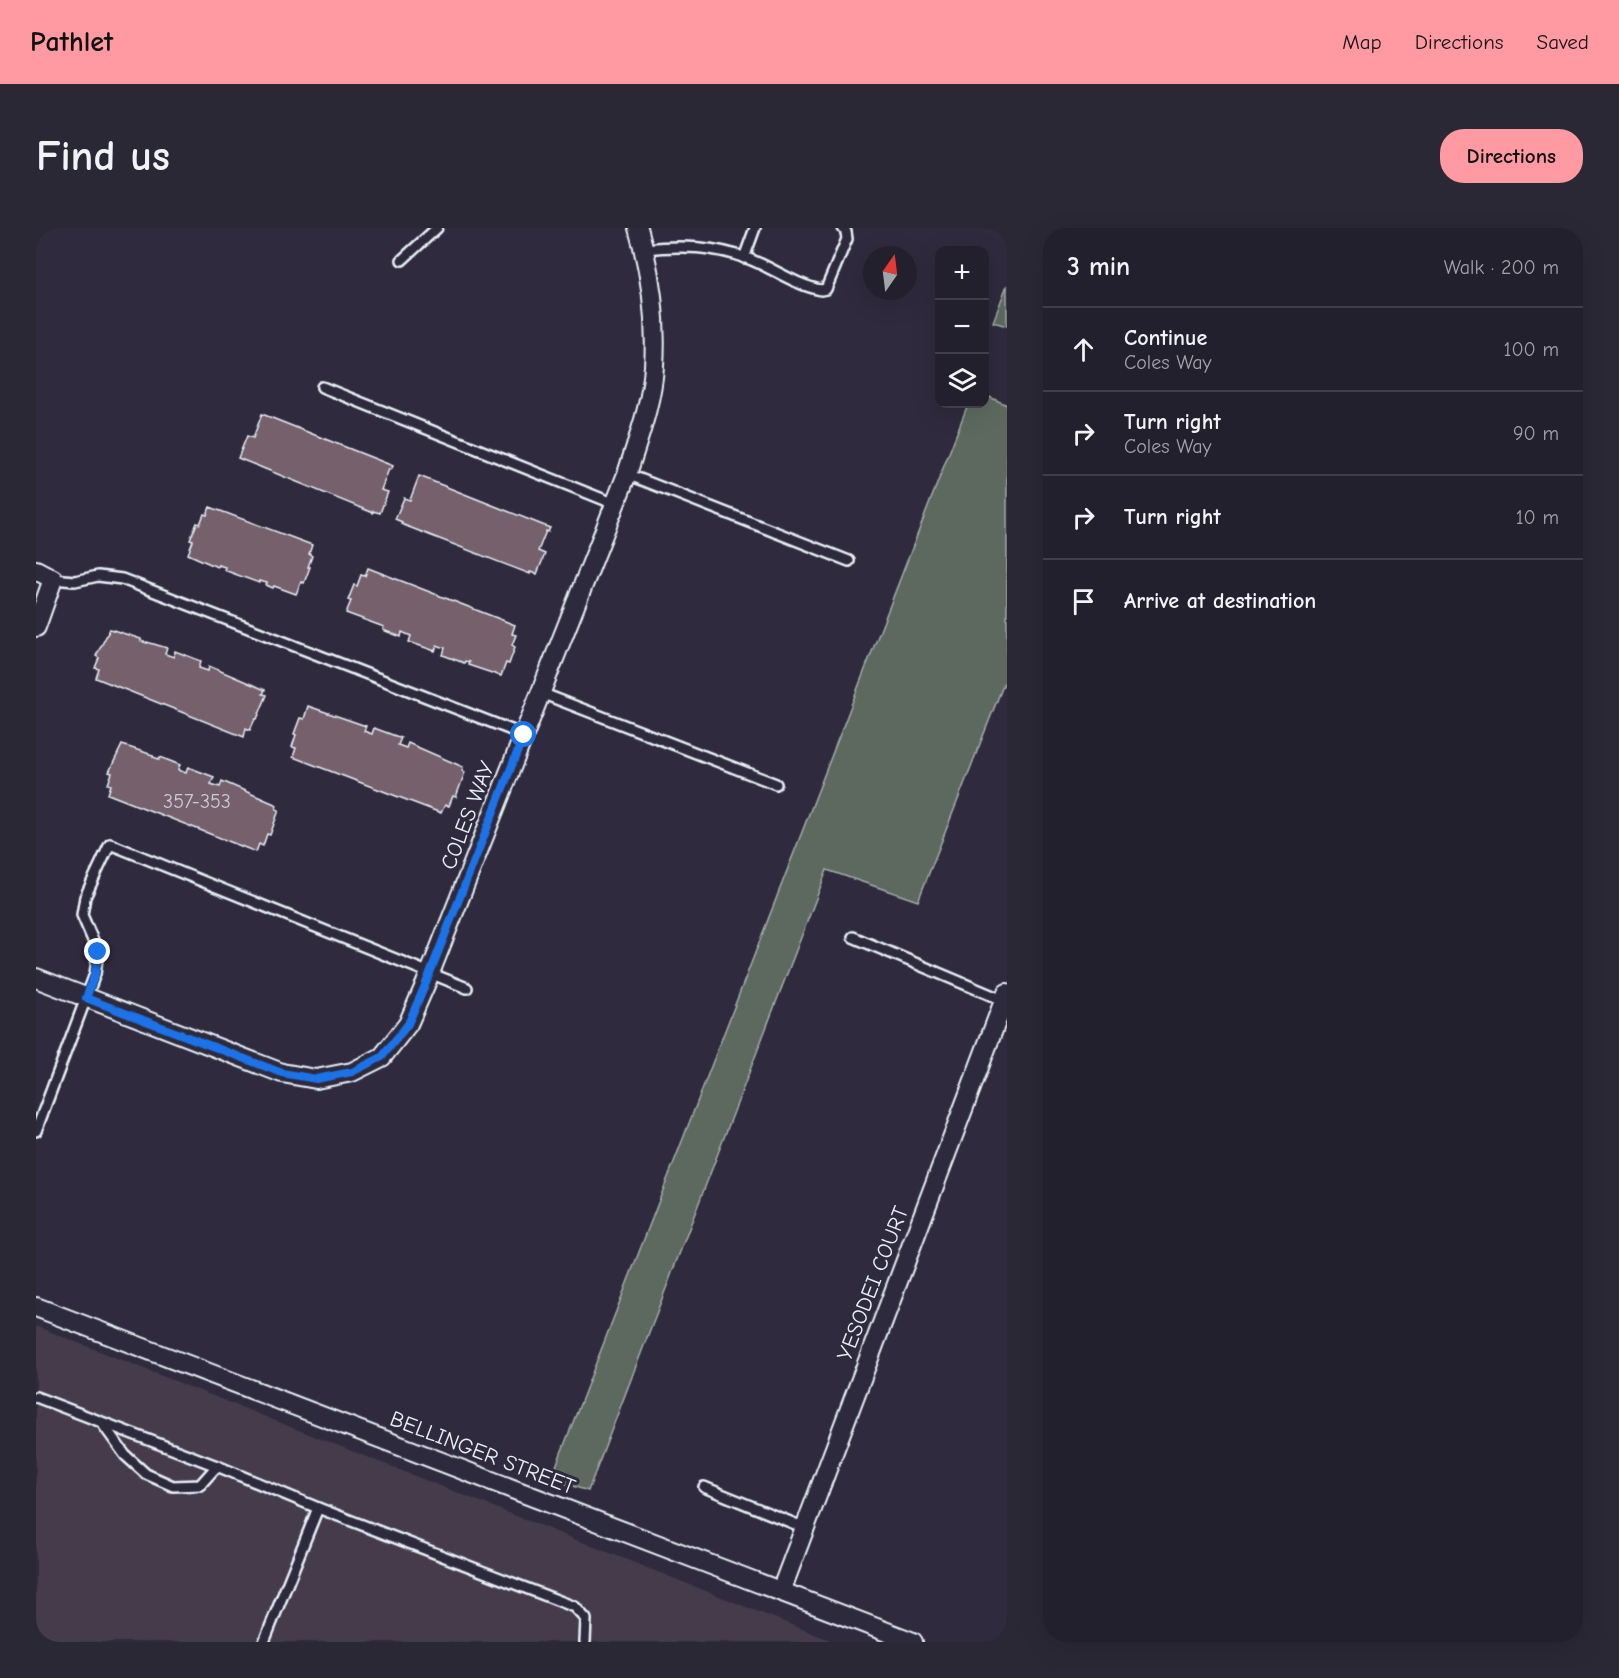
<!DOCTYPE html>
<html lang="en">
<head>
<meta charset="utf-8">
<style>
  :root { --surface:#23202e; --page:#2b2836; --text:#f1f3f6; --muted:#a3a3aa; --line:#403e4a; --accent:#ff9aa2 }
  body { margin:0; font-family:"Comic Neue",sans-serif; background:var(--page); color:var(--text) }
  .controls { position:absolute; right:18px; top:18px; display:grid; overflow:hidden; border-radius:12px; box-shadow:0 6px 24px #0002 }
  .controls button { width:54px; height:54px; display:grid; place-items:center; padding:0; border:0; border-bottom:2px solid var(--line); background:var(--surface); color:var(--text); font:30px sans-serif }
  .compass { position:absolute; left:827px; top:18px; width:54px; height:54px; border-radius:50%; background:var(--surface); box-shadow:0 6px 24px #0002; rotate:14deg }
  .stop { position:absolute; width:18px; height:18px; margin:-14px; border:4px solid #1a73e8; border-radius:50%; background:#fff }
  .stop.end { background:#1a73e8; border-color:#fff; box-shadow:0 2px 6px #0008 }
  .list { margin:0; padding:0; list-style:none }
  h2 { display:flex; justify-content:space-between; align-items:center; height:78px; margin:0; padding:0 24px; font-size:26px }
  h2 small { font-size:20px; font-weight:400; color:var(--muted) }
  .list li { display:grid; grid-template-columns:39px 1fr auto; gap:18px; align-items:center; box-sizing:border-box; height:84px; padding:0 24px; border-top:2px solid var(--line) }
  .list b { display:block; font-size:22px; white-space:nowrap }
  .list p { margin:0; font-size:20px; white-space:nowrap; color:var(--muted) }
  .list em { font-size:20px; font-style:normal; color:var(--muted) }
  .icon { flex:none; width:33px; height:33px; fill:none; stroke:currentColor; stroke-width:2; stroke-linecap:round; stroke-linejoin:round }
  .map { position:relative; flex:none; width:971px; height:1414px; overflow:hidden; border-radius:24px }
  header { display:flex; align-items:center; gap:36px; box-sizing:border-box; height:84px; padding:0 30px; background:var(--accent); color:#111 }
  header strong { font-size:28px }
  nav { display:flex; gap:33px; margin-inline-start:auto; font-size:21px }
  .intro { display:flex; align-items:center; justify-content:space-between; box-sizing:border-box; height:144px; padding:0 36px }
  h1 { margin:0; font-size:42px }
  .button { padding:15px 27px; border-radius:24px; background:var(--accent); color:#111; font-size:21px; font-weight:700 }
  main { display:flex; gap:36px; padding:0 36px }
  aside { flex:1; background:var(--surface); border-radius:24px; box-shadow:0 6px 24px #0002 }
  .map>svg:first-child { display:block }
  .built { fill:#443a4b }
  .green { fill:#5d695e; stroke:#a2adab; stroke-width:1.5 }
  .building { fill:#75616c; stroke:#e8f1f8; stroke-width:1.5 }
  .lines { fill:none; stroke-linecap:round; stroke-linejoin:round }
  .lane-casing { stroke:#e8f1f8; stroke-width:14 }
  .street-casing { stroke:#e8f1f8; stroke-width:22 }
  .lane { stroke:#2f2a3d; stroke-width:9 }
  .street { stroke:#2f2a3d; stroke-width:18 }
  .route { stroke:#1a73e8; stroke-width:8 }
  .labels { text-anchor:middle; stroke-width:6; stroke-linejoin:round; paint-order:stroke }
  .number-label { font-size:20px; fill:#cbcdd5 }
  .street-label { font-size:22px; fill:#e8f1f8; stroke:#2f2a3d }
</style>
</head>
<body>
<header>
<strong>Pathlet</strong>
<nav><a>Map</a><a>Directions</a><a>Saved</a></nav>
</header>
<div class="intro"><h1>Find us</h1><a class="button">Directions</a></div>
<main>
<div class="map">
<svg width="971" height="1414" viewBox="0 0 971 1414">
  <rect width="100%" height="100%" fill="#2f2a3d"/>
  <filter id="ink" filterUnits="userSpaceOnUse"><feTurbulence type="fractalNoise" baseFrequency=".0167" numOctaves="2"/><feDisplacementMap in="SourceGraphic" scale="12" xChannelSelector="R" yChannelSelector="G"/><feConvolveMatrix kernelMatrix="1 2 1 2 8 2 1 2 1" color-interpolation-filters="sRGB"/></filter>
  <g filter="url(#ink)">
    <!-- built -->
    <polygon class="built" points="0,1098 799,1414 0,1414"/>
    <!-- green -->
    <g class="green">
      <polygon points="971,57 971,98 957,94"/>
      <polygon points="949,167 971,177 971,456 968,455 882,673 791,642 552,1263 515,1251 932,176 948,176"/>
    </g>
    <!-- building -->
    <g class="building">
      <polygon points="226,186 357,238 355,242 353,241 345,262 352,264 344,285 337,283 337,285 202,230 211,208 217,210"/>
      <polygon points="383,248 514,300 512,304 510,303 502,323 509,326 501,346 494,344 494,346 365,296 366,294 359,291 368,270 374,272"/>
      <polygon points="174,279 276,317 273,326 276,328 272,339 274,339 268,355 265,354 260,366 238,358 237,360 230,357 231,355 223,353 223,355 188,342 189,339 182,337 181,339 152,326 157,313 154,312 161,295 164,296 168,286 171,287"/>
      <polygon points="332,340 479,397 476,406 480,407 476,417 479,419 473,436 470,435 465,448 432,437 433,434 429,433 428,435 407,427 409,420 401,417 399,423 373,414 375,408 366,404 365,409 347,402 348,399 310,385 315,373 312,372 318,357 321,358 325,347 329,348"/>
      <polygon points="74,401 105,411 105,413 111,415 111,414 131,420 129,426 138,429 139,423 165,433 163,440 172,443 173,438 229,462 227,466 231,467 221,491 219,491 214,502 210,500 208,509 60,450 63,441 59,440 63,430 60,428"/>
      <polygon points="272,478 330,498 328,503 336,506 338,500 365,510 362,517 370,520 372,515 427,539 426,543 429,544 420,569 417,568 413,578 409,577 405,585 257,529 260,520 256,519 260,507 258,506 264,490 268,491"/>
      <polygon points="86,517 117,527 117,529 123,531 124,529 144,537 142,542 150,545 152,539 178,549 175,556 184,559 186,553 241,577 240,581 243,582 234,607 231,606 227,618 223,616 220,624 72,566 75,557 72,556 76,545 73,544"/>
    </g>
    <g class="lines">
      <!-- lane casing -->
      <g class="lane-casing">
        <g id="lane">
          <path d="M 608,21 C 645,17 678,18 713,31 C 737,40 759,57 785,62 L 790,61 L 811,11 L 810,4 L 807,0"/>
          <polyline points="708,30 719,0"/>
          <polyline points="366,32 401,0"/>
          <polyline points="286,159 579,276"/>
          <polyline points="591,246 813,333"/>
          <polyline points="17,351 39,353 62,348 86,351 488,507"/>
          <polyline points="505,465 740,556"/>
          <polyline points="817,709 969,773"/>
          <polyline points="0,903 59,746 62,724 46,687 49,669 74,616 431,760"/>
          <polyline points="0,1169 181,1238 282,1280 539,1379 550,1391 549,1414"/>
          <polyline points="66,1195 89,1227 110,1246 137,1258 164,1257 181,1238"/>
          <polyline points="668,1259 769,1300"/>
          <polyline points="228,1414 282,1280"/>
        </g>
      </g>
      <!-- street casing -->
      <g class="street-casing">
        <g id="street">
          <polyline points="0,342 17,351 0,399"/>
          <path d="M 0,750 L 246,845 L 280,851 L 316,844 L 346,829 L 372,796 L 390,755 L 591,246 C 602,211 616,174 618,138 C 621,91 615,45 602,0"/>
          <polyline points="0,1079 877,1414"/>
          <polyline points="745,1363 971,765"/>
        </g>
      </g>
      <!-- lane -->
      <use href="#lane" class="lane"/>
      <!-- street -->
      <use href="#street" class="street"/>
    </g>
  </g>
  <g class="lines" filter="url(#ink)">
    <!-- route -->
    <polyline class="route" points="62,724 59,746 50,770 246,845 280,851 316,844 346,829 372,796 390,755 488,507"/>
  </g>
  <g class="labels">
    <!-- number labels -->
    <g class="number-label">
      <text x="161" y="580">357-353</text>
    </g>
    <!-- street labels -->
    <g class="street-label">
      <text transform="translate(431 587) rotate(-69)" y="8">COLES WAY</text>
      <text transform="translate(836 1055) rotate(-69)" y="8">YESODEI COURT</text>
      <text transform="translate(447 1224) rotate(21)" y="8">BELLINGER STREET</text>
    </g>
  </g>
</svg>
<div class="controls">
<button>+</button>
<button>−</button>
<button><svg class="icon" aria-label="layers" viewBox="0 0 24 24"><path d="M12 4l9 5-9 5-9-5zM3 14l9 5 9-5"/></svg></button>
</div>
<svg class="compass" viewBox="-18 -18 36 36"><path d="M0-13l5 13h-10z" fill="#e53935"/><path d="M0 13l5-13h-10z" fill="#a3a3aa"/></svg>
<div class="stop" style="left:488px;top:507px"></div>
<div class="stop end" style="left:62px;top:724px"></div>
</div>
<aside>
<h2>3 min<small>Walk · 200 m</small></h2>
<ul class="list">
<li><svg class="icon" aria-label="ahead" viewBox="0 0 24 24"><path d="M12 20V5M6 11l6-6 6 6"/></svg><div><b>Continue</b><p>Coles Way</p></div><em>100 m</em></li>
<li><svg class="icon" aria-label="right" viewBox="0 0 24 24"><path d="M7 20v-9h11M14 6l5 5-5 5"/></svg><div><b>Turn right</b><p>Coles Way</p></div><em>90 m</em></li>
<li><svg class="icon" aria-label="right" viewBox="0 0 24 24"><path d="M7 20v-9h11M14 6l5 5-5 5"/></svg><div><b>Turn right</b></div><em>10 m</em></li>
<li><svg class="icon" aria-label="arrive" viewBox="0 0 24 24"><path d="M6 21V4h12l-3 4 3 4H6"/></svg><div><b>Arrive at destination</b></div></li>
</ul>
</aside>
</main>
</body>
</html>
